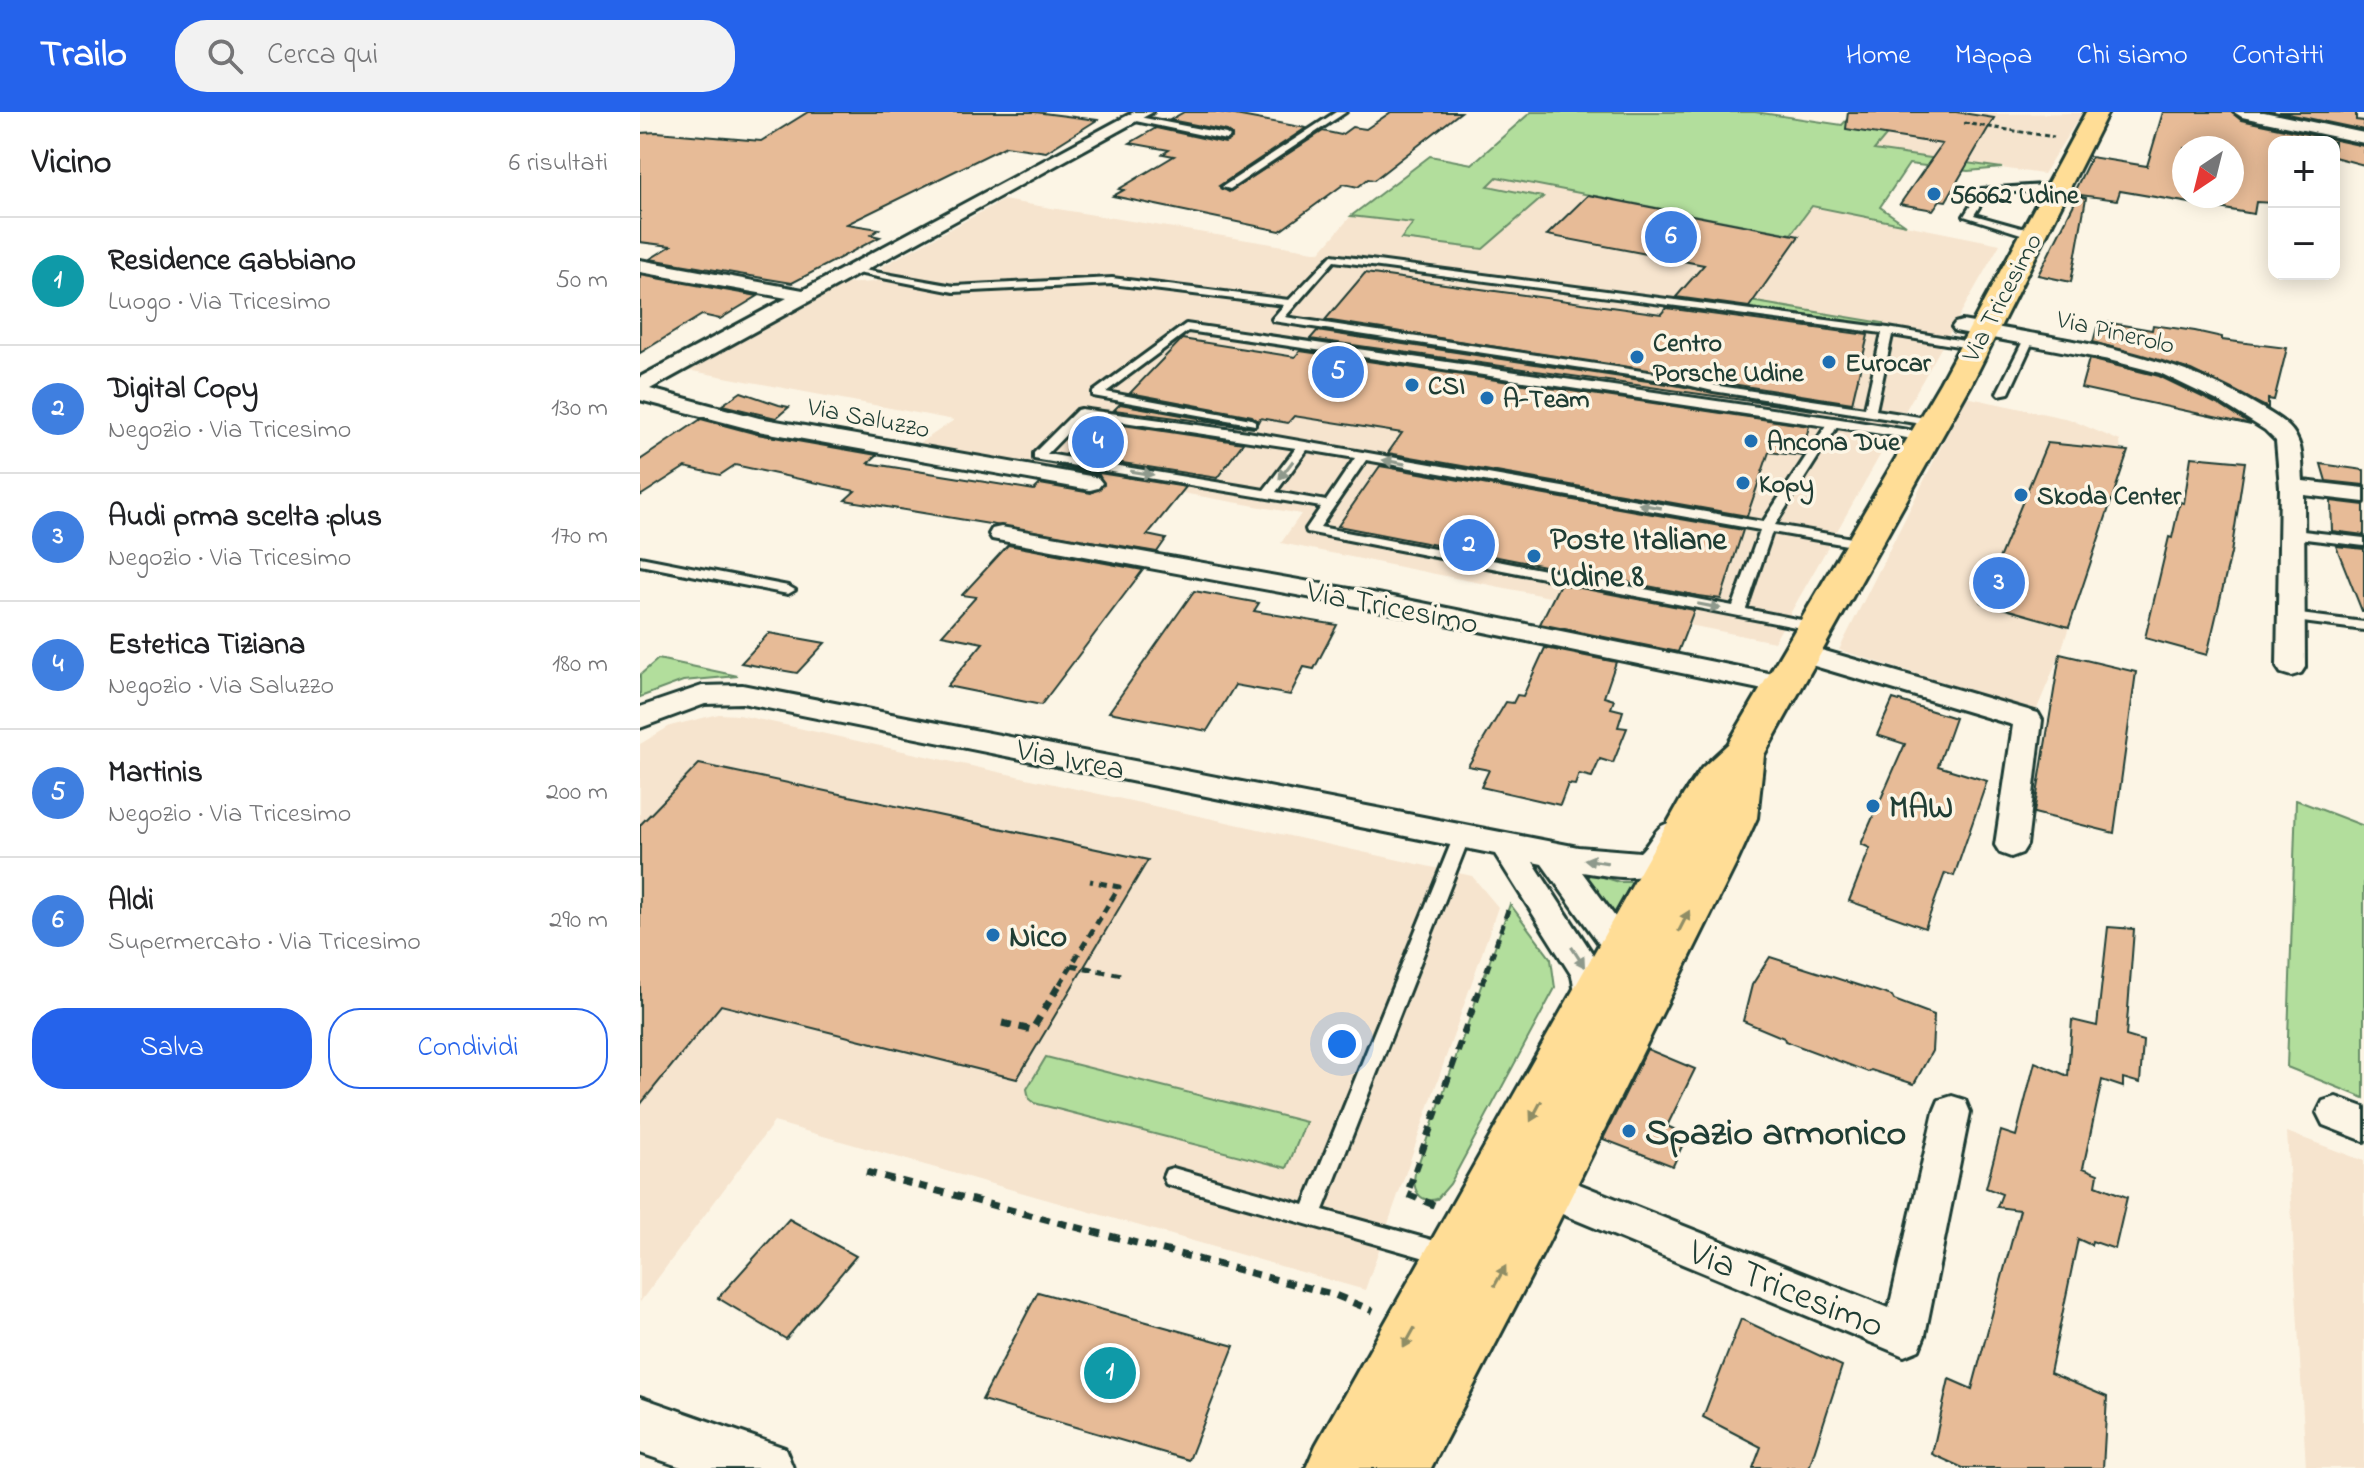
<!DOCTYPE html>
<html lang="it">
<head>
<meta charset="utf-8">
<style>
  :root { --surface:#fff; --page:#f2f2f2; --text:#202124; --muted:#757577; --line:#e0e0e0; --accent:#2563eb }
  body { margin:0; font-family:"Indie Flower",sans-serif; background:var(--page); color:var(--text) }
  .controls { position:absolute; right:24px; top:24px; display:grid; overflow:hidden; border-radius:16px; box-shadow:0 4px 20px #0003 }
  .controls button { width:72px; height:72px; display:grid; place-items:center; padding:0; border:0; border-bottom:2px solid var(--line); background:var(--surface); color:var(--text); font:40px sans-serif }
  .compass { position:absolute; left:1532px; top:24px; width:72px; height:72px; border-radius:50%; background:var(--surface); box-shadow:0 4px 20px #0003; rotate:215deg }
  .you { position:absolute; left:702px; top:932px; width:28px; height:28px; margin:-20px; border:6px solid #fff; border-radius:50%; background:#1a73e8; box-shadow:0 0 0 12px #1a73e833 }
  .badge { display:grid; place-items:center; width:52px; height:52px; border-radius:50%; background:var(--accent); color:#fff; font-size:26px; font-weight:700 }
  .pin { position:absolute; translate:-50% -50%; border:4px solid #fff; box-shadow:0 2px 8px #0006 }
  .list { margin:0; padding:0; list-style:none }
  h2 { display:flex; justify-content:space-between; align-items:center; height:104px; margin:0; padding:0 32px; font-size:34px }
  h2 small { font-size:26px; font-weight:400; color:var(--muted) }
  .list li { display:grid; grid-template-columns:52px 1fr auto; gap:24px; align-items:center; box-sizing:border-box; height:128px; padding:0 32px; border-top:2px solid var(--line) }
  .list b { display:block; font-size:30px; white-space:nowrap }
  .list p { margin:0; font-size:26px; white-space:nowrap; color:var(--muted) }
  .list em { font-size:26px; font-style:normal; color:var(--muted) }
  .actions { display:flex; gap:16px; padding:24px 32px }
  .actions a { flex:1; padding:18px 0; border:2px solid var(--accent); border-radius:32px; text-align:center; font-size:28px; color:var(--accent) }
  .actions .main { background:var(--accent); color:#fff }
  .icon { flex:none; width:44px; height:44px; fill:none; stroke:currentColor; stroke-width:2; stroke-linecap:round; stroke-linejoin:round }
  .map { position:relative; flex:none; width:1724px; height:1356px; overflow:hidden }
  header { display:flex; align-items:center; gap:48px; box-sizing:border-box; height:112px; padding:0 40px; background:var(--accent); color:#fff }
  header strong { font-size:38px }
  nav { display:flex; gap:44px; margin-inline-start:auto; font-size:28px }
  .search { width:560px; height:72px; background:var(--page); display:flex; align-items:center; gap:20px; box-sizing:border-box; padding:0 28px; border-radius:32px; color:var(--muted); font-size:30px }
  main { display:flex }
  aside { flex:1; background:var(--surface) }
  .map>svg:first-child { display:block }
  .built { fill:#f6e4ce }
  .green { fill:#b2de9c; stroke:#688e68; stroke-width:2 }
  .building { fill:#e7bb97; stroke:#1f3d34; stroke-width:2; fill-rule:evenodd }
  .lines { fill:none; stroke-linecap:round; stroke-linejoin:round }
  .service-casing { stroke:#1f3d34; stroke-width:6 }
  .minor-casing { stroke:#1f3d34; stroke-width:6 }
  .tertiary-casing { stroke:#1f3d34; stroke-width:6 }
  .primary-casing { stroke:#1f3d34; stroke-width:6 }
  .path-far2 { stroke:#1f3d34; stroke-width:3; stroke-dasharray:5 3; stroke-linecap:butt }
  .path-far1 { stroke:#1f3d34; stroke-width:5; stroke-dasharray:8 6; stroke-linecap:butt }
  .path { stroke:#1f3d34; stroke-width:7; stroke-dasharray:10 8; stroke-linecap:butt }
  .service { fill:#fcf5e5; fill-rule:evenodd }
  .minor { fill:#fcf5e5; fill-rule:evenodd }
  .tertiary { fill:#fcf5e5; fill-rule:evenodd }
  .primary { fill:#ffdd96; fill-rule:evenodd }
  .oneway { fill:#8e998c }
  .oneway2 { fill:#8f8d65 }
  .poi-dot { fill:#1f6fb2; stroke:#fcf5e5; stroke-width:3 }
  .labels { text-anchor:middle; stroke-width:7; stroke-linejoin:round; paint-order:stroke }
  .far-poi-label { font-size:26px; font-weight:bold; fill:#1f3d34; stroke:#fcf5e5; text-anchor:start }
  .far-street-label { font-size:26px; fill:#1f3d34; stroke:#fcf5e5 }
  .poi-label { font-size:32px; font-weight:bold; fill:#1f3d34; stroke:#fcf5e5; text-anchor:start }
  .street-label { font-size:32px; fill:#1f3d34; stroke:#fcf5e5 }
  .near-poi-label { font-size:38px; font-weight:bold; fill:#1f3d34; stroke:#fcf5e5; text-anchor:start }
  .near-street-label { font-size:38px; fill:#1f3d34; stroke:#fcf5e5 }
</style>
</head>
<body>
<header>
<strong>Trailo</strong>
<div class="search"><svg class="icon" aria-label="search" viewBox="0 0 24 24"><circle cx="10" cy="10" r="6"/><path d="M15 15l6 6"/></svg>Cerca qui</div>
<nav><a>Home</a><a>Mappa</a><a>Chi siamo</a><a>Contatti</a></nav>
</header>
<main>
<aside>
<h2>Vicino<small>6 risultati</small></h2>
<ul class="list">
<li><span class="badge" style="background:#0f9aa8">1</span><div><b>Residence Gabbiano</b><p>Luogo · Via Tricesimo</p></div><em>50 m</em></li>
<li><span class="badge" style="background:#3f7fe0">2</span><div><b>Digital Copy</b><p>Negozio · Via Tricesimo</p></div><em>130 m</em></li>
<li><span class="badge" style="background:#3f7fe0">3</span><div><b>Audi prma scelta :plus</b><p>Negozio · Via Tricesimo</p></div><em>170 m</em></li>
<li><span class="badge" style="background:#3f7fe0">4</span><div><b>Estetica Tiziana</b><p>Negozio · Via Saluzzo</p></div><em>180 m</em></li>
<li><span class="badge" style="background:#3f7fe0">5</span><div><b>Martinis</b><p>Negozio · Via Tricesimo</p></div><em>200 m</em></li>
<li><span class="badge" style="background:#3f7fe0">6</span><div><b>Aldi</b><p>Supermercato · Via Tricesimo</p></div><em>290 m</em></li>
</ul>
<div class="actions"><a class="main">Salva</a><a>Condividi</a></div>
</aside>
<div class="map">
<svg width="1724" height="1356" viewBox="0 0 1724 1356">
  <rect width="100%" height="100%" fill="#fcf5e5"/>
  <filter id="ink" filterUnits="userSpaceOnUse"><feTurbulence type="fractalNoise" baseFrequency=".0125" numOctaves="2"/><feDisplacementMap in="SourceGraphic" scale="16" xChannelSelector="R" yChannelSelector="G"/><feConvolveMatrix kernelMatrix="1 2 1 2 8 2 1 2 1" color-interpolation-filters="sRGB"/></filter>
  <g filter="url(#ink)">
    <!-- built -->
    <g class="built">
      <polygon points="1266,0 1352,2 1442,1 1403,62 1233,38"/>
      <polygon points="790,44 1156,114 1171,94 1360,132 1134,530 641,431 661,402 276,334 314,308 47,258 203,172 233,170 248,163 241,155 363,88 680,140 711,104"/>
      <polygon points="1326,285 1429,307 1480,329 1482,355 1420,542 1396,599 1199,538"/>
      <polygon points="79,602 99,603 832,764 858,795 725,1178 134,1010 0,1190 0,632 30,614"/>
      <polygon points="1647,1020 1724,1049 1724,1356 1666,1356"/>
    </g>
    <!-- green -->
    <g class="green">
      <polygon points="891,0 1115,0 1202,13 1214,0 1266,0 1234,38 1362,56 1328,59 1269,52 1240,95 1266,113 1172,94 1151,122 857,65 848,74 903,85 843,137 761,127 773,111 711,104 790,44 832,52"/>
      <polygon points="1104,188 1243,211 1241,216 1101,197"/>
      <polygon points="18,547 98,564 43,569 0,585 0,563"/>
      <polygon points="1656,688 1724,714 1724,986 1647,955"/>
      <polygon points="928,754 979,770 1000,770 975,812"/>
      <path d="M 870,792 L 911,847 L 915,876 L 810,1072 L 797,1087 C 779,1092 772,1077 775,1061 Z"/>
      <polygon points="406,945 666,1010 647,1056 394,991 389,987 387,977"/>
    </g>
    <!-- building -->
    <g class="building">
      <polygon points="168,0 395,0 457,8 406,40 366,34 207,112 239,117 231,123 240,125 152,171 10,147 31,134 0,130 0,21 17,20 121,29"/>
      <polygon points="544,0 579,0 666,16 579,74 589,80 683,19 701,23 712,15 726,17 751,0 821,0 734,68 728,67 718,75 704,72 640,119 473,84 484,78 479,77 534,44 523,42 529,38 490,31 516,16 585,31 592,27 592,23 587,19 530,8"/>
      <polygon points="1208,0 1316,0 1354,6 1306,89 1300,88 1293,98 1260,92 1302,32 1206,17"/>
      <path d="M 1523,0 L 1591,0 L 1601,8 L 1724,34 L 1724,53 L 1694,45 L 1694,30 L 1634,30 L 1634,91 L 1616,90 L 1614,102 L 1480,79 L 1477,88 L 1433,82 L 1451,45 L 1507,54 ZM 1544,36 L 1592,36 L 1592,84 L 1544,84 Z"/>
      <polygon points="1639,0 1716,0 1716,8 1724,9 1724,18"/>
      <polygon points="948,83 1159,124 1109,195 1036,185 1064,153 907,123"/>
      <polygon points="1438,84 1446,86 1431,170 1398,163"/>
      <polygon points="725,161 1021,202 1026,196 1228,223 1212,291 685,208"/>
      <polygon points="0,163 118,184 80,207 62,203 0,241"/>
      <polygon points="1459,209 1512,218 1513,213 1555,219 1582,225 1582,228 1647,236 1634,288 1628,287 1628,296 1551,258 1453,230"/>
      <polygon points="677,219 1034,273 1173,298 670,227"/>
      <polygon points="542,227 655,245 660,239 1169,314 1162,344 1129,340 1107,404 748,341 762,321 654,304 648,311 620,306 618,310 612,304 490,281"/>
      <polygon points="1449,247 1519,264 1581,294 1611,313 1441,276"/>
      <polygon points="101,280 139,293 149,295 136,306 82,293"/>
      <polygon points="480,292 614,316 474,298"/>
      <polygon points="61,307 117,322 237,343 228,351 394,378 400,372 451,381 464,373 459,363 416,354 546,375 507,423 526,427 517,440 205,388 215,379 95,353 80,363 45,355 0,384 0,348"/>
      <polygon points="463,310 603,331 577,366 426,342 453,313 459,314"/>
      <polygon points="1407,331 1488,339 1429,515 1341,490"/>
      <polygon points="1551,345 1605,350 1591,441 1567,543 1505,526 1529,425 1532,426 1540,390 1544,391"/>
      <polygon points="1681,352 1724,358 1724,373 1686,369"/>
      <polygon points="740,354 1103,418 1081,487 1059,484 698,414"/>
      <polygon points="1691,389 1724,393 1724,423 1692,419"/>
      <polygon points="368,433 503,458 401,593 307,574 343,531 302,523 336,485 322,483"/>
      <polygon points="1696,434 1724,437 1724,499 1722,499"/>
      <polygon points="920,472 1054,498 1038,540 900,512"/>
      <polygon points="554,479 619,491 614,499 697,513 674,557 664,555 650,583 595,573 567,619 469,600"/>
      <polygon points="129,521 185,531 157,561 101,551"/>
      <polygon points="905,536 976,550 964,585 974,588 971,596 983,599 978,615 987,616 973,651 960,647 952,665 939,662 935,673 928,672 920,693 841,675 849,658 828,654 866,590 873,591 877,583 883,584"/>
      <polygon points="1420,542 1496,560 1474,721 1394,701"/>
      <polygon points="1253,587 1315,606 1298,654 1347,669 1314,764 1305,761 1285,816 1209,789 1230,736 1221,732 1265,632 1237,623"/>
      <polygon points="59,652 508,748 377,967 81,893 0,993 0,713"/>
      <polygon points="1468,815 1494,817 1486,924 1503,929 1500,971 1483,966 1483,975 1462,968 1443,1056 1458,1062 1456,1073 1487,1085 1475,1137 1452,1129 1451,1133 1438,1127 1410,1261 1467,1285 1463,1356 1323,1356 1292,1342 1309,1267 1332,1277 1380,1098 1357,1095 1362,1082 1346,1076 1361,1019 1376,1024 1395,950 1428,964 1432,908 1457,914"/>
      <polygon points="1130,845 1252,884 1254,888 1294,903 1292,939 1274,972 1231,958 1228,960 1145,929 1144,926 1103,909 1112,873"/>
      <polygon points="1007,937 1055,957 1027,1014 1047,1023 1033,1054 963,1027"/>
      <polygon points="149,1107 216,1144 146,1227 78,1186"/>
      <polygon points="398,1180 594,1234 549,1348 342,1288"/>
      <polygon points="1101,1207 1202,1254 1169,1356 1113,1356 1121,1335 1063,1305"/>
    </g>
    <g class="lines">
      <!-- service casing -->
      <g class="service-casing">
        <g id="service">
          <polygon points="696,0 706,0 590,77 582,75"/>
          <polygon points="494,4 586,22 590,25 586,28 491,8"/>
          <polygon points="1421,72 1421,76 1418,77 1347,82 1334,103 1381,116 1401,113 1401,117 1381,122 1324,104 1341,77"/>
          <path d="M 692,143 L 1248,216 L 1336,231 L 1341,234 L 1336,237 L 1252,223 L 1236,298 L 1298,308 L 1300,310 L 1294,314 L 1073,279 L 1035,270 L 633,209 L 632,207 L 644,193 L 472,172 L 314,180 L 207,159 L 212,156 L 314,174 L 472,166 L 649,188 ZM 694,149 L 1242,221 L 1225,296 L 1073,273 L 1035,264 L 645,205 Z"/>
          <path d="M 546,212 L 1194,306 L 1286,321 L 1292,325 L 1286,329 L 1197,315 L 1135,413 L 1224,428 L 1231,432 L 1224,436 L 1132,420 L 1106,497 L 1181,512 L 1183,515 L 1181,518 L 1176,519 L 667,420 L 666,417 L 681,395 L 394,347 L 394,341 L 437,298 L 441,297 L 608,320 L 1123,410 L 1186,314 L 548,219 L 466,280 L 611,307 L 615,309 L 615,313 L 453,284 L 453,280 ZM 444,304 L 656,336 L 624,378 L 407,342 ZM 667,338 L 715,346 L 686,389 L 636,380 ZM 726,348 L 1120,418 L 1093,494 L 680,415 Z"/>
          <polygon points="1385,225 1394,227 1369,281 1359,283 1357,281"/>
          <polygon points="1654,418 1724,426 1724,434 1649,425 1649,419"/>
          <polygon points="0,445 148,474 155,478 148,482 0,453"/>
          <polygon points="1652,501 1724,510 1724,518 1647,508 1645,505 1647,502"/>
          <polygon points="822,718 828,720 830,724 683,1098 806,1132 814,1135 817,1142 814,1149 806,1152 526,1072 523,1065 526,1058 533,1056 664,1093 814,724 816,720"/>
        </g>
      </g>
      <!-- minor casing -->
      <g class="minor-casing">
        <g id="minor">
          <polygon points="494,0 513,0 10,277 119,306 450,364 458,366 462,371 458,376 450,378 118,319 0,288 0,265 147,186 0,160 0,148 163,178"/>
          <polygon points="1594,0 1624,0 1724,21 1724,31 1602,5"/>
          <path d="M 1322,209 C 1425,228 1530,239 1620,295 C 1633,303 1651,312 1657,327 C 1663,338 1662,357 1663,369 L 1724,376 L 1724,390 L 1664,383 L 1665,555 L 1661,561 L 1651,564 L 1641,561 L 1637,555 L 1640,375 L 1636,329 L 1625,318 L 1582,291 L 1520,261 L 1469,248 L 1315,219 L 1312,215 L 1315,211 Z"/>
          <polygon points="361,415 738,482 1143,564 1153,566 1157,573 1153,580 1143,582 738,498 352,427 349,422 352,417"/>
          <polygon points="1161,532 1398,601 1402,608 1387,733 1382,741 1371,745 1360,741 1355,733 1373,613 1151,547 1147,541 1151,535"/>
          <path d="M 102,573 L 938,735 L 1000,740 C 1016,726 1016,705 1041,713 L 1045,721 C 1018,774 996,768 942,760 L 1009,851 L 1004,861 L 992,865 L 980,861 L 902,752 L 893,750 L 965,861 C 970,878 973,889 964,906 L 952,910 L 940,906 C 933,893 936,879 932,864 L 855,742 L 102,591 L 65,592 L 0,616 L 0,595 L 62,574 Z"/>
          <polygon points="1312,984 1325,988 1330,1000 1285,1223 1279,1238 1264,1244 893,1090 888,1077 898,1050 912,1044 926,1050 931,1062 929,1068 1249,1196 1294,1000 1299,988"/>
          <polygon points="1696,985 1724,995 1724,1029 1683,1013 1677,1001 1683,989"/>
        </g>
      </g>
      <!-- tertiary casing -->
      <g class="tertiary-casing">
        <polygon id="tertiary" points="0,1285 145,1336 153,1356 44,1356 0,1341"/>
      </g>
      <!-- primary casing -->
      <g class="primary-casing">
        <polygon id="primary" points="1446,0 1468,0 1332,271 1124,643 1117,706 1096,752 907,1133 791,1356 666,1356 676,1333 1044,682 1062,656 1088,632 1300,271"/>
      </g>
      <!-- path-far2 -->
      <polyline class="path-far2" points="1324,11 1414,25"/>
      <!-- path-far1 -->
      <g class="path-far1">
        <polyline points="431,853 482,863"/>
        <polyline points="420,872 479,775 450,769"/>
        <polyline points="842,872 868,798"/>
      </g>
      <!-- path -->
      <g class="path">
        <polyline points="362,911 392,918 421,870"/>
        <polyline points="226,1060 695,1183 733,1199"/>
        <polyline points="794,1093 767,1082 842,870"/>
      </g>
      <!-- service -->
      <use href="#service" class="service"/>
      <!-- minor -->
      <use href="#minor" class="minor"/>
      <!-- tertiary -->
      <use href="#tertiary" class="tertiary"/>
      <!-- primary -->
      <use href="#primary" class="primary"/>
    </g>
    <!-- one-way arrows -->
    <defs><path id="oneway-solid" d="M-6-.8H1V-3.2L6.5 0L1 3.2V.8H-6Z" transform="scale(2)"/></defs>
    <g class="oneway">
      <use href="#oneway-solid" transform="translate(754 350) rotate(-170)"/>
      <use href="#oneway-solid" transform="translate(646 358) rotate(127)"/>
      <use href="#oneway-solid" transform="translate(502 361) rotate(9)"/>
      <use href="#oneway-solid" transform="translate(1010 394) rotate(-170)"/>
      <use href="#oneway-solid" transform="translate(1069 494) rotate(11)"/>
      <use href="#oneway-solid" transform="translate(956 749) rotate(-171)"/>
      <use href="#oneway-solid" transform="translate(938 845) rotate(57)"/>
    </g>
    <g class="oneway2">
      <use href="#oneway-solid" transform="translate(1044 809) rotate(-63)"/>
      <use href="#oneway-solid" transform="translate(896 999) rotate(118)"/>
      <use href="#oneway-solid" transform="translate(860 1164) rotate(-61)"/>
      <use href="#oneway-solid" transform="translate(769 1226) rotate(119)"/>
    </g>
  </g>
  <!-- markers -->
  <g class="poi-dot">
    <circle cx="1294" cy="82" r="8"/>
    <circle cx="997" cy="245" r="8"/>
    <circle cx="1189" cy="250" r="8"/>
    <circle cx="772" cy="273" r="8"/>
    <circle cx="847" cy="286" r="8"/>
    <circle cx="1111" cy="329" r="8"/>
    <circle cx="1103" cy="371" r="8"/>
    <circle cx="1381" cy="383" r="8"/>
    <circle cx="894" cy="444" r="8"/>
    <circle cx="1233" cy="694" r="8"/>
    <circle cx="353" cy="823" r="8"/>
    <circle cx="989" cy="1019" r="8"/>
  </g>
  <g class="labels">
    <!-- far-poi labels -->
    <g class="far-poi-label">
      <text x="1310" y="91">56062 Udine</text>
      <text x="1013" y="239">Centro<tspan x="1013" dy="30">Porsche Udine</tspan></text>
      <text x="1205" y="259">Eurocar</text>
      <text x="788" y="282">CSI</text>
      <text x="863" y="295">A-Team</text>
      <text x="1127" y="338">Ancona Due</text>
      <text x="1119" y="380">Kopy</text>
      <text x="1397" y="392">Skoda Center</text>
    </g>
    <!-- far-street labels -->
    <g class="far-street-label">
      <text transform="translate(1361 185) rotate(-62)" y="9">Via Tricesimo</text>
      <text transform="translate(1476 219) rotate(13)" y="9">Via Pinerolo</text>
      <text transform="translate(229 305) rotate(11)" y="9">Via Saluzzo</text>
    </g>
    <!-- poi labels -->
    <g class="poi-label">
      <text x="910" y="437">Poste Italiane<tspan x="910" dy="37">Udine 8</tspan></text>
      <text x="1249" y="705">MAW</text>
      <text x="369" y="834">Nico</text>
    </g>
    <!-- street labels -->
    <g class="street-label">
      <text transform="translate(753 494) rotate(11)" y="11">Via Tricesimo</text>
      <text transform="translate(431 646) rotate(11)" y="11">Via Ivrea</text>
    </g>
    <!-- near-poi labels -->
    <g class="near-poi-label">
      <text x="1005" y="1032">Spazio armonico</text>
    </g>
    <!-- near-street labels -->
    <g class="near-street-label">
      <text transform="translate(1147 1175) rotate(22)" y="13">Via Tricesimo</text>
    </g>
  </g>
</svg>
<div class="controls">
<button>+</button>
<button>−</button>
</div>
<svg class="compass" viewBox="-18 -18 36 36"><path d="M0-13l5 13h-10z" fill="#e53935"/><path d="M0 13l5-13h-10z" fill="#757577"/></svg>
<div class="you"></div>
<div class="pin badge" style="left:470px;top:1261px;background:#0f9aa8">1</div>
<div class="pin badge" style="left:829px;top:433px;background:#3f7fe0">2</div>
<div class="pin badge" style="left:1359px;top:471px;background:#3f7fe0">3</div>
<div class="pin badge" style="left:458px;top:330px;background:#3f7fe0">4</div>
<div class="pin badge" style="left:698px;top:260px;background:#3f7fe0">5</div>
<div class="pin badge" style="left:1031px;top:125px;background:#3f7fe0">6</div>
</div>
</main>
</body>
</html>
